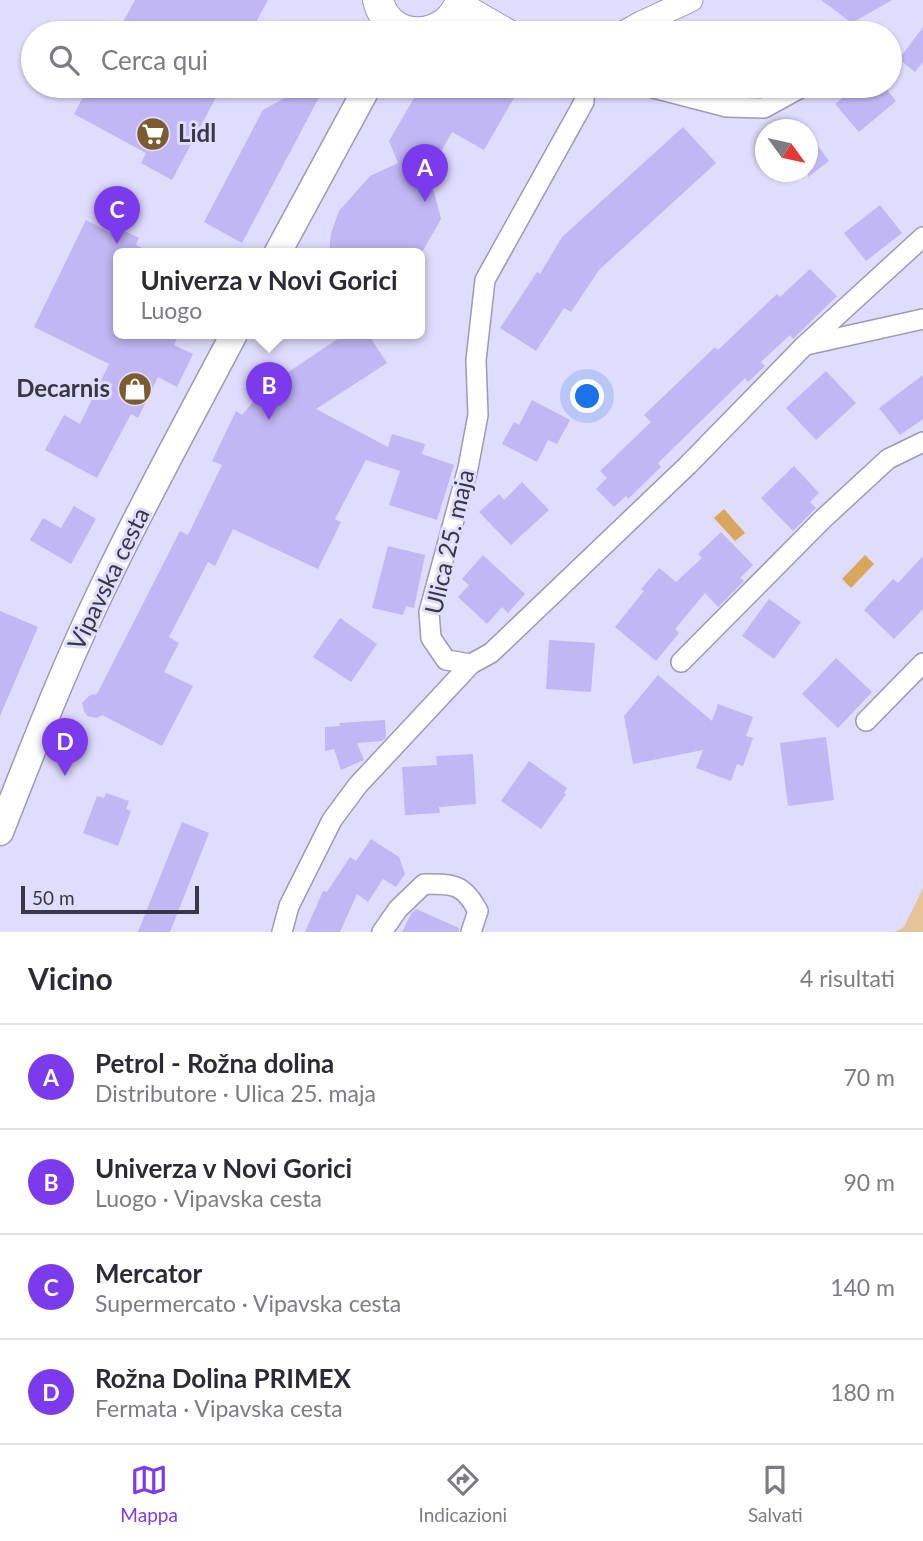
<!DOCTYPE html>
<html lang="it">
<head>
<meta charset="utf-8">
<style>
  :root { --surface:#fff; --page:#f2f2f3; --text:#2b2b33; --muted:#7c7c81; --line:#e1e1e2; --accent:#7c3aed }
  body { margin:0; font-family:Lato,sans-serif; background:var(--page); color:var(--text) }
  .compass { position:absolute; left:755px; top:119px; width:63px; height:63px; border-radius:50%; background:var(--surface); box-shadow:0 2px 5px #0004; rotate:123deg }
  .scale { position:absolute; left:21px; bottom:18px; width:178px; box-sizing:border-box; padding-left:7px; border:4px solid #383743; border-top:0; font-size:19px; line-height:24px; white-space:nowrap; color:#383743; -webkit-text-stroke:5px #e0dcfd; paint-order:stroke }
  .you { position:absolute; left:588px; top:397px; width:24px; height:24px; margin:-18px; border:5px solid #fff; border-radius:50%; background:#1a73e8; box-shadow:0 0 0 10px #1a73e833 }
  .badge { display:grid; place-items:center; width:46px; height:46px; border-radius:50%; background:var(--accent); color:#fff; font-size:23px; font-weight:700 }
  .pin { position:absolute; translate:-50% -58px; filter:drop-shadow(0 2px 4px #0008) }
  .pin::after { content:''; position:absolute; top:37px; width:24px; height:21px; background:inherit; clip-path:polygon(0 0,100% 0,50% 100%) }
  .popup { position:absolute; left:113px; top:248px; width:312px; height:91px; box-sizing:border-box; display:grid; place-content:center; border-radius:10px; background:var(--surface); filter:drop-shadow(0 2px 5px #0005); font-size:23px; white-space:nowrap; color:var(--muted) }
  .popup b { font-size:26px; color:var(--text) }
  .popup::after { content:''; position:absolute; left:50%; top:100%; margin-left:-14px; border:14px solid transparent; border-top-color:var(--surface) }
  .list { margin:0; padding:0; list-style:none }
  h2 { display:flex; justify-content:space-between; align-items:center; height:91px; margin:0; padding:0 28px; font-size:30px }
  h2 small { font-size:23px; font-weight:400; color:var(--muted) }
  .list li { display:grid; grid-template-columns:46px 1fr auto; gap:21px; align-items:center; box-sizing:border-box; height:105px; padding:0 28px; border-top:2px solid var(--line) }
  .list b { display:block; font-size:26px; white-space:nowrap }
  .list p { margin:0; font-size:23px; white-space:nowrap; color:var(--muted) }
  .list em { font-size:23px; font-style:normal; color:var(--muted) }
  .icon { flex:none; width:38px; height:38px; fill:none; stroke:currentColor; stroke-width:2; stroke-linecap:round; stroke-linejoin:round }
  .map { position:relative; flex:none; width:923px; height:932px; overflow:hidden }
  .search { position:absolute; background:var(--surface); box-shadow:0 2px 5px #0004; left:21px; right:21px; top:21px; height:77px; display:flex; align-items:center; gap:18px; box-sizing:border-box; padding:0 24px; border-radius:38px; color:var(--muted); font-size:26px }
  .sheet { height:511px; background:var(--surface) }
  nav { display:flex; justify-content:space-around; align-items:center; box-sizing:border-box; height:98px; border-top:2px solid var(--line); background:var(--surface); font-size:19px; color:var(--muted) }
  nav a { display:grid; justify-items:center; gap:4px }
  nav .on { color:var(--accent) }
  .map>svg:first-child { display:block }
  .green { fill:#e4c396 }
  .water { fill:#d8a65d }
  .building { fill:#c0b7f4 }
  .lines { fill:none; stroke-linecap:round; stroke-linejoin:round }
  .minor-casing { stroke:#9d99b7; stroke-width:22 }
  .tertiary-casing { stroke:#9d99b7; stroke-width:25 }
  .secondary-casing { stroke:#9d99b7; stroke-width:29 }
  .primary-casing { stroke:#9d99b7; stroke-width:32 }
  .minor { stroke:#fff; stroke-width:19 }
  .tertiary { stroke:#fff; stroke-width:23 }
  .secondary { stroke:#fff; stroke-width:26 }
  .primary { stroke:#fff; stroke-width:30 }
  .labels { text-anchor:middle; stroke-width:6; stroke-linejoin:round; paint-order:stroke }
  .poi-label { font-size:24px; font-weight:bold; fill:#383743; stroke:#e0dcfd; text-anchor:start }
  .street-label { font-size:24px; fill:#383743; stroke:#e0dcfd }
</style>
</head>
<body>
<div class="map">
<svg width="923" height="932" viewBox="0 0 923 932">
  <rect width="100%" height="100%" fill="#e0dcfd"/>
  <!-- green -->
  <polygon class="green" points="923,888 923,932 895,932 904,927"/>
  <!-- water -->
  <g class="water">
    <polygon points="724,509 745,533 735,541 714,518"/>
    <polygon points="865,555 874,564 851,588 842,579"/>
  </g>
  <!-- building -->
  <g class="building">
    <polygon points="135,0 268,0 250,33 117,33"/>
    <polygon points="821,0 892,0 852,23"/>
    <polygon points="923,27 923,62 915,72 899,59"/>
    <polygon points="89,86 222,86 172,180 141,163 146,153 74,114"/>
    <polygon points="306,86 325,86 242,243 204,222 263,110"/>
    <polygon points="421,86 497,86 515,96 484,150 452,132 434,164 432,184 441,219 421,254 329,254 331,233 339,211 370,176 398,163 389,141"/>
    <polygon points="857,86 884,86 896,101 859,132 835,104"/>
    <polygon points="683,127 716,163 599,270 571,312 564,308 536,351 500,328 537,272 540,274 562,237"/>
    <polygon points="808,132 829,161 808,177"/>
    <polygon points="880,205 902,233 866,261 844,233"/>
    <polygon points="86,220 117,236 121,229 139,238 136,245 154,254 118,254 118,334 179,334 174,345 193,354 177,387 158,377 138,418 131,414 97,478 45,450 64,415 80,424 109,364 34,327"/>
    <polygon points="810,269 837,296 793,339 790,335 761,362 765,366 748,382 745,378 658,463 661,467 628,499 626,496 614,507 596,489 607,478 600,471 651,422 644,415 715,347 718,350 777,294 780,297"/>
    <polygon points="345,334 368,334 387,363 316,409 388,447 392,434 425,444 422,454 454,465 437,520 389,505 400,471 366,460 335,519 341,522 318,569 233,529 215,566 208,562 169,637 179,643 164,672 193,686 162,746 102,715 96,718 87,716 84,711 82,703 90,695 97,694 180,531 188,535 222,465 212,461 236,411 242,415 257,397 269,374 278,379"/>
    <polygon points="826,371 856,403 816,440 786,408"/>
    <polygon points="923,375 923,419 900,435 879,408"/>
    <polygon points="532,400 570,420 557,444 548,440 537,462 502,444 514,422 519,425"/>
    <polygon points="794,466 819,493 810,502 816,508 793,531 761,498"/>
    <polygon points="522,482 549,510 511,545 479,512 499,494 504,500"/>
    <polygon points="74,506 96,519 71,564 30,540 43,518 61,528"/>
    <polygon points="721,532 753,565 740,578 744,581 718,607 705,593 675,629 679,633 656,661 615,627 644,591 641,589 659,568 676,582 702,558 698,554"/>
    <polygon points="388,546 425,555 414,608 406,606 403,615 372,608"/>
    <polygon points="483,555 525,594 508,613 502,607 487,624 458,597 469,585 462,579"/>
    <polygon points="923,556 923,609 894,639 864,610 893,579 898,583"/>
    <polygon points="769,599 801,622 774,659 742,636"/>
    <polygon points="0,611 38,627 0,716"/>
    <polygon points="340,618 377,644 351,682 313,657"/>
    <polygon points="549,640 595,643 591,692 546,689"/>
    <polygon points="836,658 872,692 838,728 802,694"/>
    <polygon points="658,675 712,721 718,704 753,717 746,736 753,738 743,766 737,764 731,781 696,768 703,750 633,764 624,716"/>
    <polygon points="385,720 386,737 382,741 357,743 364,760 341,770 334,749 325,751 325,727 340,726 339,723"/>
    <polygon points="826,737 834,800 788,806 780,743"/>
    <polygon points="473,754 476,804 439,807 440,813 405,815 402,767 437,765 436,756"/>
    <polygon points="529,761 567,788 564,793 566,794 541,829 501,801"/>
    <polygon points="106,793 129,801 126,809 131,811 118,846 83,833 97,796 104,798"/>
    <polygon points="182,822 209,833 170,932 138,932"/>
    <polygon points="371,839 399,857 405,874 396,887 383,879 368,902 357,894 340,932 305,932 323,891 327,892 350,857 356,861"/>
    <polygon points="416,909 459,928 459,932 402,932 411,914"/>
  </g>
  <g class="lines">
    <!-- minor casing -->
    <g class="minor-casing">
      <g id="minor">
        <polyline points="646,86 727,107 764,108 804,86"/>
        <polyline points="806,345 923,319"/>
        <polyline points="681,662 823,519 888,459 923,442"/>
        <polyline points="471,664 446,660 431,638 429,612 468,468 478,415 476,360 485,280 584,102 584,86"/>
        <polyline points="866,721 923,663"/>
        <polyline points="282,932 289,906 332,820 358,785 471,664 491,653 688,465 805,345 923,237"/>
        <path d="M 382,932 L 398,909 L 424,884 C 453,884 463,883 478,911 L 471,932"/>
      </g>
    </g>
    <!-- tertiary casing -->
    <g class="tertiary-casing">
      <g id="tertiary">
        <polyline points="460,3 512,33"/>
        <polyline points="623,33 641,23 691,0"/>
      </g>
    </g>
    <!-- secondary casing -->
    <g class="secondary-casing">
      <g id="secondary">
        <polyline points="277,254 368,86"/>
        <path d="M 0,832 C 33,748 66,663 106,581 C 146,497 191,416 234,334"/>
      </g>
    </g>
    <!-- primary casing -->
    <g class="primary-casing">
      <path id="primary" d="M 378,0 C 388,44 448,42 461,0"/>
    </g>
    <!-- minor -->
    <use href="#minor" class="minor"/>
    <!-- tertiary -->
    <use href="#tertiary" class="tertiary"/>
    <!-- secondary -->
    <use href="#secondary" class="secondary"/>
    <!-- primary -->
    <use href="#primary" class="primary"/>
  </g>
  <!-- icons -->
  <defs>
    <g id="supermarket-disc" transform="scale(1.75)"><circle r="9.5" fill="#7a5c30" stroke="#e0dcfd"/><path d="M-6-5.5h2.5l.6 2H6L4.5 2H-2.5L-4.4-4H-6ZM-1.5 3.2a1.3 1.3 0 1 0 .1 0ZM3 3.2a1.3 1.3 0 1 0 .1 0Z" fill="#fff"/></g>
    <g id="shop-disc" transform="scale(1.75)"><circle r="9.5" fill="#7a5c30" stroke="#e0dcfd"/><path d="M-5-2.5h2.3a2.7 3.5 0 0 1 5.4 0H5L5.5 6h-11ZM-1.5-2.5h3a1.5 2.3 0 0 0-3 0Z" fill="#fff"/></g>
  </defs>
  <g fill-rule="evenodd">
    <use href="#supermarket-disc" x="153" y="134"/>
    <use href="#shop-disc" x="135" y="389"/>
  </g>
  <g class="labels">
    <!-- poi labels -->
    <g class="poi-label">
      <text x="178" y="142">Lidl</text>
      <text x="110" y="397" text-anchor="end">Decarnis</text>
    </g>
    <!-- street labels -->
    <g class="street-label">
      <text transform="translate(450 542) rotate(-77)" y="8">Ulica 25. maja</text>
      <text transform="translate(109 579) rotate(-64)" y="8">Vipavska cesta</text>
    </g>
  </g>
</svg>
<svg class="compass" viewBox="-18 -18 36 36"><path d="M0-13l5 13h-10z" fill="#e53935"/><path d="M0 13l5-13h-10z" fill="#7c7c81"/></svg>
<div class="scale">50 m</div>
<div class="you"></div>
<div class="pin badge" style="left:425px;top:202px">A</div>
<div class="pin badge" style="left:269px;top:420px">B</div>
<div class="popup"><b>Univerza v Novi Gorici</b>Luogo</div>
<div class="pin badge" style="left:117px;top:244px">C</div>
<div class="pin badge" style="left:65px;top:776px">D</div>
<div class="search"><svg class="icon" aria-label="search" viewBox="0 0 24 24"><circle cx="10" cy="10" r="6"/><path d="M15 15l6 6"/></svg>Cerca qui</div>
</div>
<section class="sheet">
<h2>Vicino<small>4 risultati</small></h2>
<ul class="list">
<li><span class="badge">A</span><div><b>Petrol - Rožna dolina</b><p>Distributore · Ulica 25. maja</p></div><em>70 m</em></li>
<li><span class="badge">B</span><div><b>Univerza v Novi Gorici</b><p>Luogo · Vipavska cesta</p></div><em>90 m</em></li>
<li><span class="badge">C</span><div><b>Mercator</b><p>Supermercato · Vipavska cesta</p></div><em>140 m</em></li>
<li><span class="badge">D</span><div><b>Rožna Dolina PRIMEX</b><p>Fermata · Vipavska cesta</p></div><em>180 m</em></li>
</ul>
</section>
<nav>
<a class="on"><svg class="icon" aria-label="map" viewBox="0 0 24 24"><path d="M3 6l6-2 6 2 6-2v14l-6 2-6-2-6 2zM9 4v14M15 6v14"/></svg>Mappa</a>
<a><svg class="icon" aria-label="directions" viewBox="0 0 24 24"><path d="M12 3l9 9-9 9-9-9zM9 14v-3h6M13 9l2 2-2 2"/></svg>Indicazioni</a>
<a><svg class="icon" aria-label="saved" viewBox="0 0 24 24"><path d="M7 4h10v16l-5-4-5 4z"/></svg>Salvati</a>
</nav>
</body>
</html>
